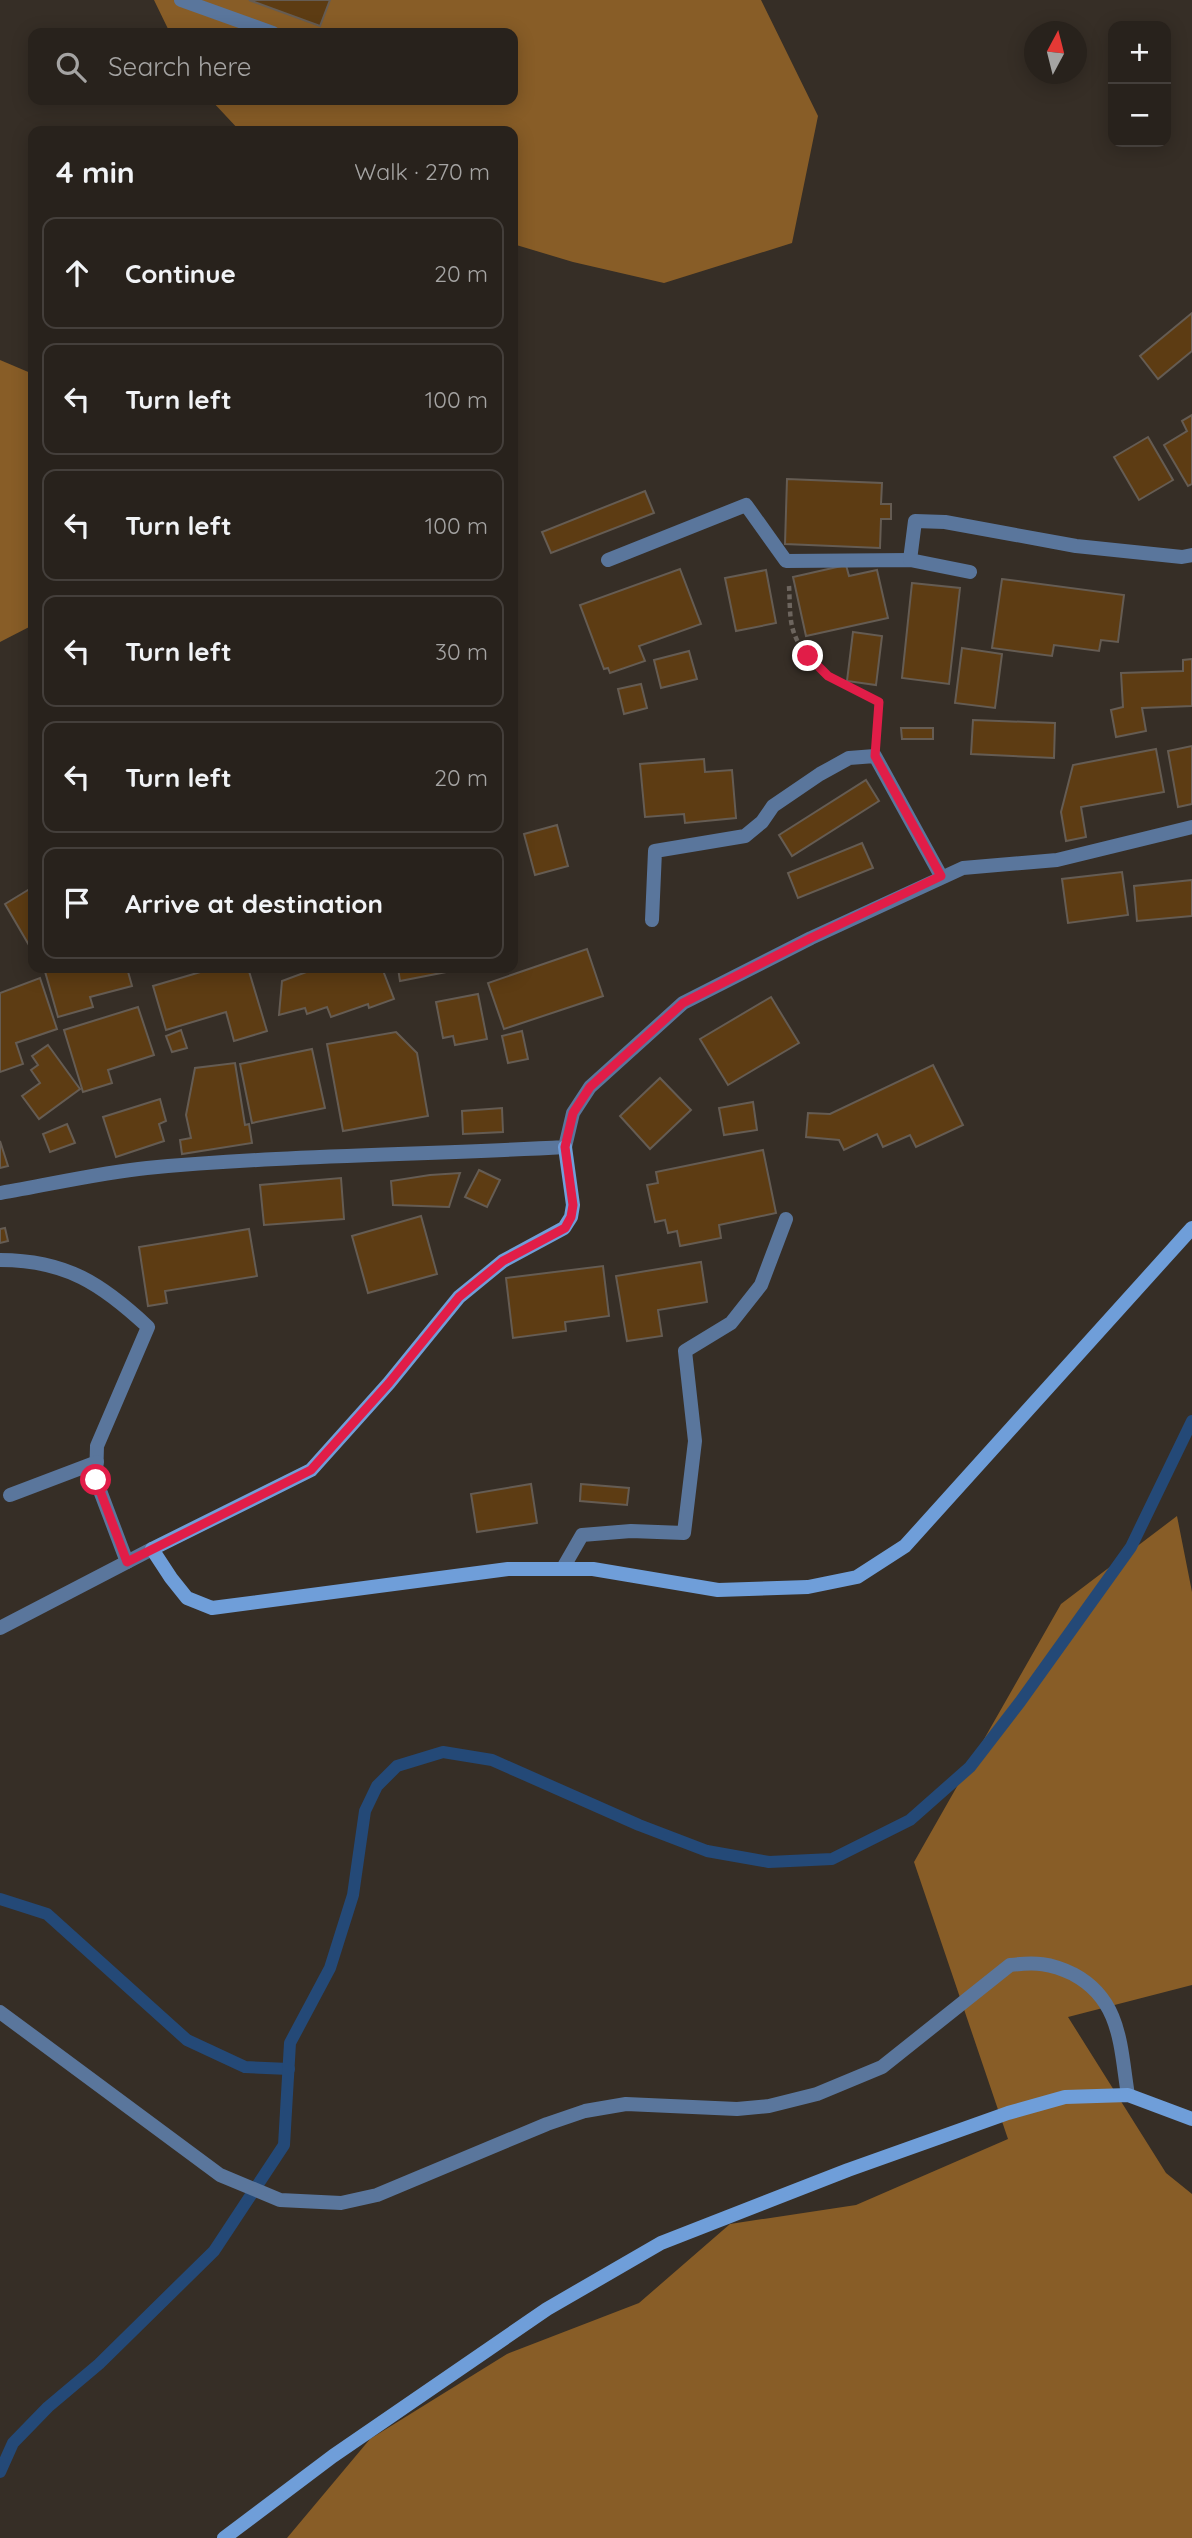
<!DOCTYPE html>
<html lang="en">
<head>
<meta charset="utf-8">
<style>
  :root { --surface:#28221c; --page:#342f29; --text:#f1f3f6; --muted:#a5a4a3; --line:#443f3b }
  body { margin:0; font-family:Quicksand,sans-serif; background:var(--page); color:var(--text) }
  .controls { position:absolute; right:21px; top:21px; display:grid; overflow:hidden; border-radius:14px; box-shadow:0 4px 18px #0003 }
  .controls button { width:63px; height:63px; display:grid; place-items:center; padding:0; border:0; border-bottom:2px solid var(--line); background:var(--surface); color:var(--text); font:35px sans-serif }
  .compass { position:absolute; left:1024px; top:21px; width:63px; height:63px; border-radius:50%; background:var(--surface); box-shadow:0 4px 18px #0003; rotate:7deg }
  .stop { position:absolute; width:21px; height:21px; margin:-16px; border:5px solid #e11d48; border-radius:50%; background:#fff }
  .stop.end { background:#e11d48; border-color:#fff; box-shadow:0 2px 7px #0008 }
  .list { margin:0; padding:0; list-style:none }
  h2 { display:flex; justify-content:space-between; align-items:center; height:91px; margin:0; padding:0 28px; font-size:30px }
  h2 small { font-size:23px; font-weight:400; color:var(--muted) }
  .list li { display:grid; grid-template-columns:46px 1fr auto; gap:21px; align-items:center; box-sizing:border-box; height:112px; margin:0 14px 14px; padding:0 14px; border:2px solid var(--line); border-radius:14px }
  .list b { display:block; font-size:26px; white-space:nowrap }
  .list em { font-size:23px; font-style:normal; color:var(--muted) }
  .icon { flex:none; width:38px; height:38px; fill:none; stroke:currentColor; stroke-width:2; stroke-linecap:round; stroke-linejoin:round }
  .map { position:relative; flex:none; width:1192px; height:2538px; overflow:hidden }
  .search { position:absolute; background:var(--surface); box-shadow:0 4px 18px #0003; left:28px; top:28px; width:490px; height:77px; display:flex; align-items:center; gap:18px; box-sizing:border-box; padding:0 24px; border-radius:14px; color:var(--muted); font-size:26px }
  .panel { position:absolute; background:var(--surface); box-shadow:0 4px 18px #0003; left:28px; top:126px; width:490px; height:847px; border-radius:14px }
  .map>svg:first-child { display:block }
  .forest { fill:#885d27 }
  .lines { fill:none; stroke-linecap:round; stroke-linejoin:round }
  .stream { stroke:#244977; stroke-width:12 }
  .building { fill:#5d3c13; stroke:#655c53; stroke-width:2 }
  .path { stroke:#6d655e; stroke-width:4.5; stroke-dasharray:5 3.5; stroke-linecap:butt }
  .street { stroke:#5a769c; stroke-width:14 }
  .secondary { stroke:#6f9ed9; stroke-width:14 }
  .route { stroke:#e11d48; stroke-width:9 }
</style>
</head>
<body>
<div class="map">
<svg width="1192" height="2538" viewBox="0 0 1192 2538">
  <rect width="100%" height="100%" fill="#362e26"/>
  <!-- forest -->
  <g class="forest">
    <polygon points="154,0 761,0 818,116 792,243 664,283 573,262 513,244 513,131 240,131 211,100 513,100 513,33 170,33"/>
    <polygon points="0,360 33,374 33,625 0,642"/>
    <polygon points="1177,1516 1192,1592 1192,1985 1068,2017 1166,2173 1192,2194 1192,2538 287,2538 370,2439 507,2354 639,2303 730,2224 856,2205 1008,2139 914,1862 1061,1604"/>
  </g>
  <g class="lines">
    <!-- stream -->
    <g class="stream">
      <polyline points="0,1899 47,1914 187,2040 245,2067 289,2069"/>
      <polyline points="0,2472 13,2443 48,2407 99,2364 214,2251 284,2145 290,2043 330,1968 353,1895 365,1811 377,1786 397,1766 443,1752 492,1760 639,1825 707,1851 769,1862 832,1859 910,1820 970,1767 1020,1702 1131,1547 1192,1421"/>
    </g>
  </g>
  <!-- building -->
  <g class="building">
    <polygon points="249,0 330,0 320,26"/>
    <polygon points="1192,313 1192,351 1158,379 1140,356"/>
    <polygon points="1192,415 1192,484 1188,486 1164,445 1187,431 1182,421"/>
    <polygon points="1148,437 1173,480 1139,500 1114,457"/>
    <polygon points="787,479 882,483 881,504 891,504 891,519 881,519 880,548 785,544"/>
    <polygon points="645,491 654,513 551,553 542,532"/>
    <polygon points="846,565 849,576 877,570 888,618 806,636 793,577"/>
    <polygon points="680,569 701,624 639,646 645,661 610,673 608,668 604,669 580,605"/>
    <polygon points="766,570 776,623 736,631 725,578"/>
    <polygon points="1002,579 1124,595 1118,642 1101,640 1099,651 1054,645 1052,656 992,648"/>
    <polygon points="912,583 960,588 949,684 902,678"/>
    <polygon points="853,632 882,636 876,685 847,681"/>
    <polygon points="962,648 1002,654 995,708 955,703"/>
    <polygon points="689,651 697,679 661,688 654,660"/>
    <polygon points="1192,659 1192,706 1142,708 1146,731 1116,737 1111,710 1123,707 1121,673 1183,671 1183,660"/>
    <polygon points="641,684 647,708 624,714 618,689"/>
    <polygon points="973,720 1055,723 1054,758 971,754"/>
    <polygon points="901,728 933,728 933,739 902,739"/>
    <polygon points="1192,746 1192,804 1178,807 1168,751"/>
    <polygon points="1156,749 1164,792 1081,807 1086,837 1066,841 1061,812 1073,765"/>
    <polygon points="704,759 705,772 732,770 736,818 685,823 684,814 645,817 640,764"/>
    <polygon points="866,780 879,801 792,856 779,835"/>
    <polygon points="557,825 568,866 535,875 524,834"/>
    <polygon points="862,843 873,868 798,898 788,873"/>
    <polygon points="1122,872 1128,915 1068,923 1062,879"/>
    <polygon points="1192,880 1192,916 1137,921 1134,886"/>
    <polygon points="33,887 33,952 5,904"/>
    <polygon points="587,949 603,996 504,1029 488,983"/>
    <polygon points="44,968 127,968 132,986 90,997 93,1007 58,1017"/>
    <polygon points="214,968 248,968 267,1031 234,1041 226,1012 166,1030 153,986"/>
    <polygon points="317,968 382,968 394,999 369,1008 368,1004 331,1017 327,1007 307,1014 305,1008 279,1015 282,981"/>
    <polygon points="398,968 467,968 400,981"/>
    <polygon points="40,978 57,1029 16,1043 23,1064 0,1072 0,993"/>
    <polygon points="478,994 487,1039 455,1045 453,1036 443,1038 436,1002"/>
    <polygon points="771,997 799,1043 728,1085 700,1039"/>
    <polygon points="138,1007 154,1055 108,1070 112,1083 83,1092 64,1030"/>
    <polygon points="181,1030 187,1048 172,1052 166,1036"/>
    <polygon points="522,1031 528,1059 508,1063 502,1036"/>
    <polygon points="396,1032 417,1053 428,1116 343,1131 327,1044"/>
    <polygon points="48,1045 80,1089 39,1119 22,1096 40,1083 31,1070 38,1065 32,1056"/>
    <polygon points="312,1049 325,1108 252,1123 240,1064"/>
    <polygon points="235,1063 245,1125 249,1124 252,1143 182,1154 180,1140 191,1138 186,1115 195,1068"/>
    <polygon points="933,1065 963,1125 916,1147 910,1135 883,1147 877,1134 844,1150 839,1140 806,1137 808,1113 830,1114"/>
    <polygon points="660,1078 691,1110 650,1149 620,1116"/>
    <polygon points="160,1099 166,1121 159,1124 164,1141 116,1157 103,1117"/>
    <polygon points="753,1102 757,1130 724,1135 719,1108"/>
    <polygon points="502,1108 503,1132 463,1134 462,1111"/>
    <polygon points="67,1124 75,1143 50,1152 43,1134"/>
    <polygon points="0,1141 8,1166 0,1168"/>
    <polygon points="763,1150 776,1213 719,1225 721,1238 680,1246 677,1231 668,1233 665,1220 655,1222 647,1185 658,1183 656,1172"/>
    <polygon points="479,1170 500,1180 487,1207 465,1197"/>
    <polygon points="460,1173 449,1207 393,1205 391,1181 430,1175"/>
    <polygon points="341,1178 344,1219 264,1225 260,1185"/>
    <polygon points="421,1216 437,1274 368,1293 352,1236"/>
    <polygon points="5,1228 8,1241 0,1243 0,1229"/>
    <polygon points="249,1229 257,1276 165,1291 167,1303 148,1306 139,1247"/>
    <polygon points="701,1262 707,1302 658,1310 662,1336 627,1341 616,1276"/>
    <polygon points="603,1266 609,1316 565,1322 566,1331 513,1338 506,1278"/>
    <polygon points="531,1484 537,1523 477,1532 471,1494"/>
    <polygon points="581,1484 629,1488 627,1505 580,1501"/>
  </g>
  <g class="lines">
    <!-- path -->
    <path class="path" d="M 789,586 C 790,599 789,617 793,630 C 805,669 846,685 879,702 L 877,729"/>
    <!-- street -->
    <g class="street">
      <polyline points="181,0 273,33"/>
      <polyline points="608,560 746,505 786,561 910,560 970,572"/>
      <polyline points="910,560 915,521 945,522 1076,546 1182,557 1192,555"/>
      <polyline points="652,920 655,851 745,836 762,822 773,806 820,774 849,758 875,756 941,876"/>
      <path d="M 0,1193 C 48,1185 98,1173 147,1168 C 286,1155 426,1155 565,1147 L 573,1113 L 590,1087 L 683,1003 L 811,938 L 963,868 L 1057,860 L 1192,827"/>
      <path d="M 0,1260 C 66,1260 102,1284 148,1327 L 97,1446 L 96,1480 L 127,1562"/>
      <polyline points="10,1495 97,1462"/>
      <polyline points="563,1568 582,1535 631,1531 684,1533 695,1441 685,1351 731,1323 761,1285 786,1219"/>
      <polyline points="0,1628 152,1549"/>
      <path d="M 0,2012 L 220,2175 L 280,2200 L 341,2203 L 377,2195 L 547,2124 L 585,2111 L 626,2104 L 737,2109 L 769,2106 L 817,2094 L 882,2067 L 1010,1965 C 1036,1962 1050,1963 1073,1974 C 1122,2000 1120,2047 1128,2095"/>
    </g>
    <!-- secondary -->
    <g class="secondary">
      <polyline points="565,1147 573,1205 571,1217 564,1228 503,1261 459,1297 389,1383 311,1470 152,1549 171,1578 187,1598 212,1608 508,1569 593,1569 718,1590 808,1587 857,1577 905,1546 1192,1228"/>
      <polyline points="224,2538 333,2456 547,2309 661,2243 848,2170 1008,2113 1065,2097 1128,2095 1192,2119"/>
    </g>
  </g>
  <g class="lines">
    <!-- route -->
    <polyline class="route" points="96,1480 127,1562 311,1470 389,1383 459,1297 503,1261 565,1228 571,1217 573,1205 565,1147 573,1113 590,1087 683,1003 811,938 941,876 875,756 879,702 828,676 808,656"/>
  </g>
</svg>
<div class="controls">
<button>+</button>
<button>−</button>
</div>
<svg class="compass" viewBox="-18 -18 36 36"><path d="M0-13l5 13h-10z" fill="#e53935"/><path d="M0 13l5-13h-10z" fill="#a5a4a3"/></svg>
<div class="stop" style="left:96px;top:1480px"></div>
<div class="stop end" style="left:808px;top:656px"></div>
<div class="search"><svg class="icon" aria-label="search" viewBox="0 0 24 24"><circle cx="10" cy="10" r="6"/><path d="M15 15l6 6"/></svg>Search here</div>
<section class="panel">
<h2>4 min<small>Walk · 270 m</small></h2>
<ul class="list">
<li><svg class="icon" aria-label="ahead" viewBox="0 0 24 24"><path d="M12 20V5M6 11l6-6 6 6"/></svg><div><b>Continue</b></div><em>20 m</em></li>
<li><svg class="icon" aria-label="left" viewBox="0 0 24 24"><path d="M17 20v-9H6M10 6l-5 5 5 5"/></svg><div><b>Turn left</b></div><em>100 m</em></li>
<li><svg class="icon" aria-label="left" viewBox="0 0 24 24"><path d="M17 20v-9H6M10 6l-5 5 5 5"/></svg><div><b>Turn left</b></div><em>100 m</em></li>
<li><svg class="icon" aria-label="left" viewBox="0 0 24 24"><path d="M17 20v-9H6M10 6l-5 5 5 5"/></svg><div><b>Turn left</b></div><em>30 m</em></li>
<li><svg class="icon" aria-label="left" viewBox="0 0 24 24"><path d="M17 20v-9H6M10 6l-5 5 5 5"/></svg><div><b>Turn left</b></div><em>20 m</em></li>
<li><svg class="icon" aria-label="arrive" viewBox="0 0 24 24"><path d="M6 21V4h12l-3 4 3 4H6"/></svg><div><b>Arrive at destination</b></div></li>
</ul>
</section>
</div>
</body>
</html>
